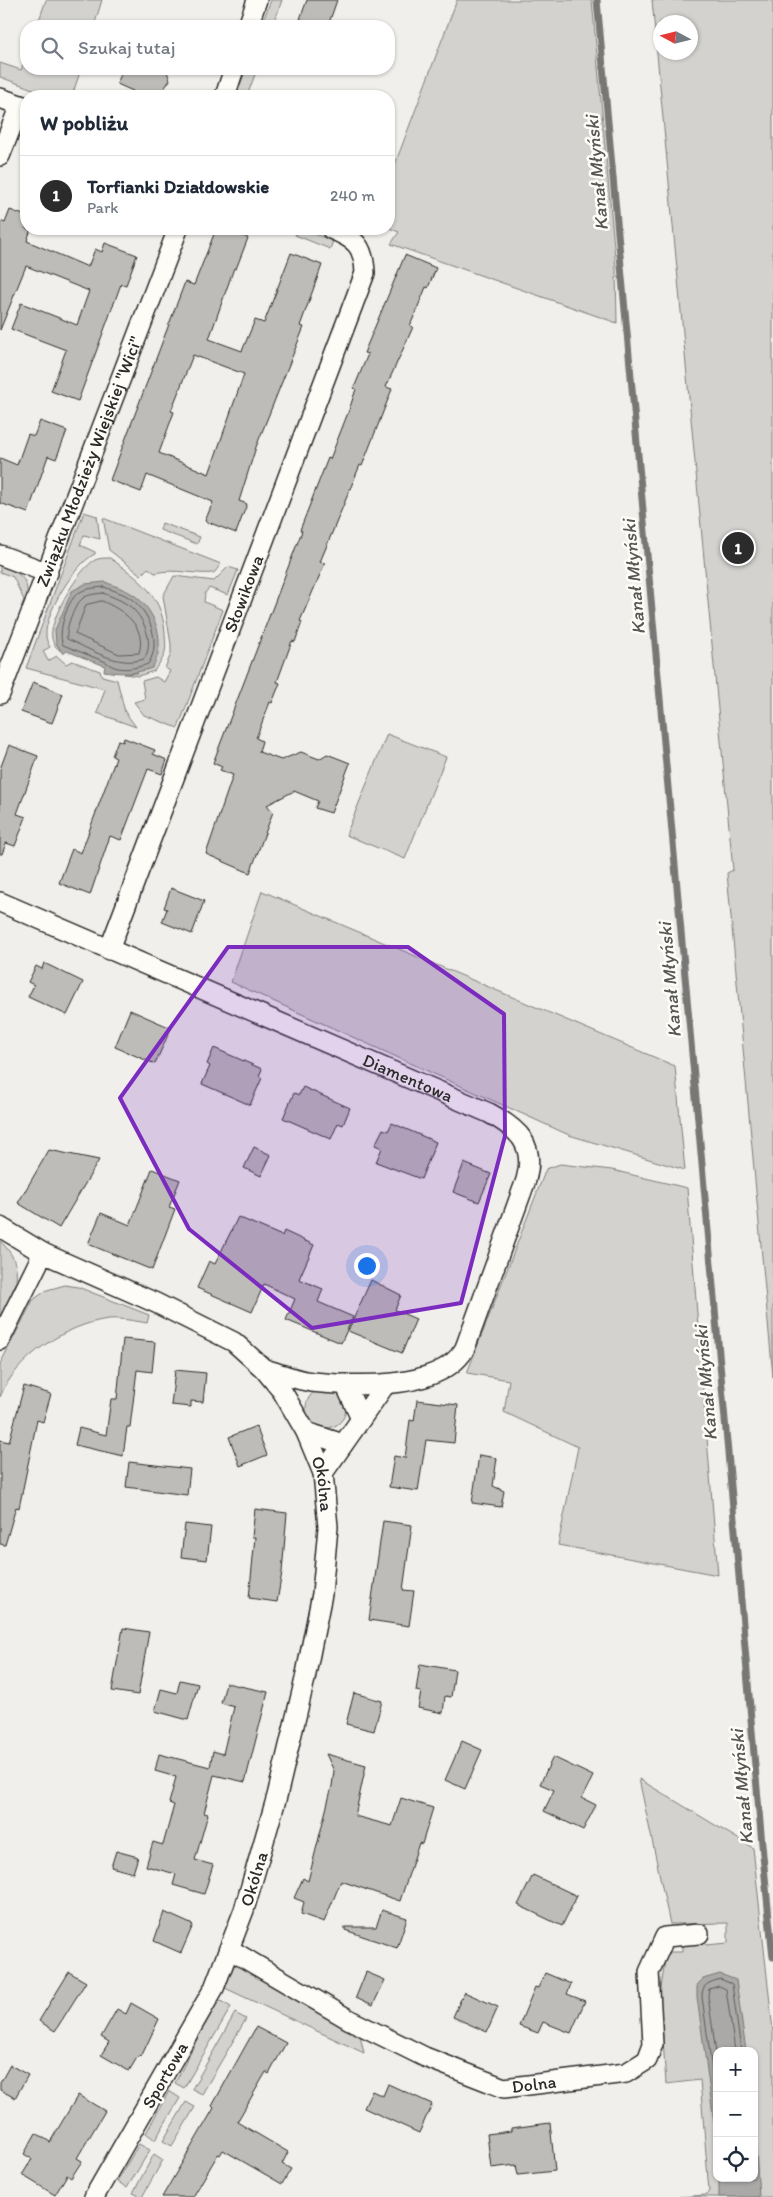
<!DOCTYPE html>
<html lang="pl">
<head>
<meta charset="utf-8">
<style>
  :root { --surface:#fff; --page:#f6f6f7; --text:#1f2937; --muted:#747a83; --line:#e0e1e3; --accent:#2b2b2b }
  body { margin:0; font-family:Itim,sans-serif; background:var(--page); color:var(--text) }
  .controls { position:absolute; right:15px; bottom:15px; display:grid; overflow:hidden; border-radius:10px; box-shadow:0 1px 4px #0004 }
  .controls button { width:45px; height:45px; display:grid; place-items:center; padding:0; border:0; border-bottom:1px solid var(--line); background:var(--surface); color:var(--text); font:25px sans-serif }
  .compass { position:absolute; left:653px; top:15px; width:45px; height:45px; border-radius:50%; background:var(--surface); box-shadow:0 1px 4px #0004; rotate:277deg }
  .you { position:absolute; left:366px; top:1265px; width:18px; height:18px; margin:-12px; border:4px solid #fff; border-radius:50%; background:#1a73e8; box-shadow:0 0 0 8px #1a73e833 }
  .badge { display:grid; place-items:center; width:32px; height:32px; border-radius:50%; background:var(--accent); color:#fff; font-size:16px; font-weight:700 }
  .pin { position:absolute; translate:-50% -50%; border:2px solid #fff; box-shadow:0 1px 5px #0006 }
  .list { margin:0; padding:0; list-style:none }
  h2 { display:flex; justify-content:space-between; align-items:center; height:65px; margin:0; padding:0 20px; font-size:21px }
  h2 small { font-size:16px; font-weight:400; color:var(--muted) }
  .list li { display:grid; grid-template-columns:32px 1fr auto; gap:15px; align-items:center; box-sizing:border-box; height:80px; padding:0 20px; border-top:1px solid var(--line) }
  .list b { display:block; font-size:19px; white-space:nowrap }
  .list p { margin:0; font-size:16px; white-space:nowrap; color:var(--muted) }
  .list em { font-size:16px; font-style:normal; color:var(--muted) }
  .icon { flex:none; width:28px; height:28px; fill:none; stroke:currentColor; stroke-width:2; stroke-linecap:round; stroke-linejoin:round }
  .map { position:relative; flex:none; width:773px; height:2197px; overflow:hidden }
  .search { position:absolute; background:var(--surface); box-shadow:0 1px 4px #0004; left:20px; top:20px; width:375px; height:55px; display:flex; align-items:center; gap:12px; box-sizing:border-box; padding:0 18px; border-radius:20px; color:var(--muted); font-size:19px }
  .panel { position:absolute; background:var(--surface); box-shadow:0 1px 4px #0004; left:20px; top:90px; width:375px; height:145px; border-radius:20px }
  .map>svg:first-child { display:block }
  .green { fill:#d3d2cf; stroke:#7f7e7d; fill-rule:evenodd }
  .water { fill:#aaa9a7; stroke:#777775 }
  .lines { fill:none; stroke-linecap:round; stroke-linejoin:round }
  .shore { stroke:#5e5d5d; stroke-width:1 }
  .stream { stroke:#777775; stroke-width:7 }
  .building { fill:#bdbcb8; stroke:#2b2b2b; fill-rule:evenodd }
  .minor-casing { stroke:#2b2b2b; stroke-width:22 }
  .minor { stroke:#fdfcf7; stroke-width:19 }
  .marked { fill:#7b2cbf; fill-opacity:0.2; stroke:#7b2cbf; stroke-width:4; stroke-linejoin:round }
  .labels { text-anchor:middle; stroke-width:5; stroke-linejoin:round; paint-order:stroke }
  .street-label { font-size:18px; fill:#2b2b2b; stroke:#fdfcf7 }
  .water-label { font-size:19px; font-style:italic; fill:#575756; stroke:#fdfcf7 }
</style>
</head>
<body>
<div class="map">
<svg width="773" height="2197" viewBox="0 0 773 2197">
  <rect width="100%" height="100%" fill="#f0efeb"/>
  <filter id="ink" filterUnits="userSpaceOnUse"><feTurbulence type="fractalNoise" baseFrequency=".02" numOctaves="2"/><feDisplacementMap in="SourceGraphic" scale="10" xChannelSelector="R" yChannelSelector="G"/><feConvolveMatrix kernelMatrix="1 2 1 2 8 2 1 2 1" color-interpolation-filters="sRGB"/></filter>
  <g filter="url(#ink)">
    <!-- green -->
    <g class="green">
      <polygon points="46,0 102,0 94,26 37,26"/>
      <polygon points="271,0 282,0 273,26 261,26"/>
      <polygon points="457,0 592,0 616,269 617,323 391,244 399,232 389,228 389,180"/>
      <path d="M 652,0 L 773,0 L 773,1377 L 727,873 L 733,870 ZM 690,22 L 690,52 L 660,52 L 660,22 Z"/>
      <polygon points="26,56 26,69 81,69 72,96 52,96 0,77 0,63 21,70"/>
      <polygon points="246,69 257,69 247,96 236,96"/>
      <polygon points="301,229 333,241 330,249 295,235 297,231"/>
      <path d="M 84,512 L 97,516 L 100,539 L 84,535 L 80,545 L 95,552 L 95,554 C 75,563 44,614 46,636 C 46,639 48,644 50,647 L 43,651 L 48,661 L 57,656 L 66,664 L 72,661 L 100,671 L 102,676 L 117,680 L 125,712 L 136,727 L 97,713 L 105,689 L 26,668 Z"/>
      <path d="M 103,518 L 221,564 L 214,573 C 194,575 175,568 155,573 L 148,568 L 141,575 L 109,550 Z"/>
      <polygon points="162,523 200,537 197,544 160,530"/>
      <path d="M 110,558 C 139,579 161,593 165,632 C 165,639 167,649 164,655 C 162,661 157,666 154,671 L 138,676 L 124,674 L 138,673 L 56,643 L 61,651 C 56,648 53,644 52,638 C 48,621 79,568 95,560 C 99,558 105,558 110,558 Z"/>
      <path d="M 0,566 C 25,574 30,581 26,608 L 21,607 L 24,600 L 13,577 L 0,572 Z"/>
      <polygon points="228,567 238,570 228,595 209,588 205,593 204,602 223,610 178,728 144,715 134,702 145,699 142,681 156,677 164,682 170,671 165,668 171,654 171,644 163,596 174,576 214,581"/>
      <polygon points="387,734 446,757 405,859 346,835"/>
      <polygon points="262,891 675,1066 685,1170 569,1135 231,982"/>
      <polygon points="560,1164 612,1170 687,1188 718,1575 558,1545 578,1447 504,1412 509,1380 467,1373 546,1169"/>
      <path d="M 0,1241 C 28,1267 15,1291 0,1320 Z"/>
      <path d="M 65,1285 L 78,1287 L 149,1315 L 147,1323 C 136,1321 120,1318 109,1319 C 67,1324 16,1357 0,1397 L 0,1364 L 33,1300 L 47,1290 Z"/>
      <circle cx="326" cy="1408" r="20"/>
      <path d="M 639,1779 L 753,1848 L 773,2031 L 773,2197 L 679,2197 L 706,2195 L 709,2191 L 700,2080 L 666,2084 L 660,1996 L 666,1952 L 682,1952 L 682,1943 L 703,1941 L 706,1945 L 728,1943 L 728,1923 L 670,1924 ZM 717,2051 L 754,2051 L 754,2178 L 717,2178 Z"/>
      <polygon points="234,1965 251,1966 360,2035 364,2053 225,1988"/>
      <polygon points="217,1999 231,2007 184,2088 175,2083"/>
      <polygon points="235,2013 246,2019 202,2094 192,2089"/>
      <polygon points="169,2091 180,2098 155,2140 146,2133"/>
      <polygon points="186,2102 195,2107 172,2146 163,2141"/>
      <polygon points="139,2144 150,2150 127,2188 117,2181"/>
      <polygon points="154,2154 163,2160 142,2197 133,2193"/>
    </g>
    <!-- water -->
    <g class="water">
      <path d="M 105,582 C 114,586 126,589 134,595 C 157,612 167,644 152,668 C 135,674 122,674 104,671 L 105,666 L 67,651 L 63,654 L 56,643 L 55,630 L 72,591 L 85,584 Z"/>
      <polygon points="720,1974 736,1980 746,2051 717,2051 717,2123 714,2122 697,1997 697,1985 703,1979"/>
      <polygon points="754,2148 756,2150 759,2197 719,2197 719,2178 754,2178"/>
    </g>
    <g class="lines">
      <!-- shore -->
      <g class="shore">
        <path d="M 104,587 C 112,590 123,593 130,598 C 150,611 162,644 148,664 C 134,669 117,672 106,662 L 63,645 C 57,633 67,602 77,594 C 85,588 95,588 104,587 Z"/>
        <path d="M 103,593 C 110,596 119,599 125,603 C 142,612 156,642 144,659 C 119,668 90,649 67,639 C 65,628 74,605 83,598 C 89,594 96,594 103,593 Z"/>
        <path d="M 102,601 C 123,610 147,626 139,653 L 119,654 L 75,634 L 86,605 Z"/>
        <polyline points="717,2060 708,1996 709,1989 719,1986 726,1989 735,2051"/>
        <path d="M 717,2105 L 702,1997 C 702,1984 708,1983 720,1979 L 732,1984 L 741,2051"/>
      </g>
      <!-- stream -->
      <path class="stream" d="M 597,0 C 642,492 684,984 730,1475 C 745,1636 756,1797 773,1957"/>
    </g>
    <!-- building -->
    <g class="building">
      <polygon points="307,0 337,0 328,26 319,26 300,19"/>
      <polygon points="123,69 166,69 170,80 159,96 131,96 133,91 117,84"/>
      <polygon points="10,210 26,216 26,229 31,229 27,241 88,267 95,249 102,252 105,243 137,255 126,285 121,284 78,401 51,391 66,350 11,329 21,303 77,325 89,291 26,266 0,330 0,221 5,223"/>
      <path d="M 216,229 L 225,229 L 248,238 L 236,269 L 234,268 L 209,339 L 242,351 L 255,320 L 264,323 L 291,253 L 322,265 L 300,326 L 304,327 L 256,447 L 239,501 L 247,504 L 236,533 L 205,521 L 213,502 L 147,475 L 141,492 L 110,480 L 185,282 L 194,285 ZM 193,355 L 244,374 L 209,474 L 159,453 L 174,412 L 171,411 Z"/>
      <polygon points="405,255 436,268 428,288 426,287 410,326 413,327 386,387 392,389 362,466 360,465 320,562 325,563 300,621 302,622 295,642 292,641 277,682 280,683 272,703 270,702 256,738 262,741 259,752 281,760 301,752 319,759 327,754 350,763 331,813 315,808 318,801 294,791 267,805 273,812 250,873 206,854 233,775 220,770 222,767 213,763 302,531 300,530 328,458 330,459 349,410 356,389 354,388 368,354 364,353"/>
      <polygon points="40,421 67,431 56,459 48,456 28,513 0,503 0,458 17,465 28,434 34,436"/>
      <polygon points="33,682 63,694 52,723 21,712"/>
      <polygon points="124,738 155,750 153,754 167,760 162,774 148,769 121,840 110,836 90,895 59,883 72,849 81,853 116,758 112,756 118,740 123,742"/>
      <polygon points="9,745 38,756 17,814 26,817 15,846 6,843 2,854 0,854 0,769"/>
      <polygon points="171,888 204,901 192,934 162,922 167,909 164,908"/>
      <polygon points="44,963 83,982 67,1015 28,997 34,985 28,982 36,966 42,969"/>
      <polygon points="130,1010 171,1028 155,1064 115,1047"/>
      <polygon points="214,1048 262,1069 259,1076 262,1078 250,1105 202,1084 210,1066 207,1064"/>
      <polygon points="303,1087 350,1108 343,1125 338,1123 331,1139 283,1118 294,1093 299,1095"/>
      <polygon points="392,1123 436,1142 421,1179 376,1162 382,1148 375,1145 383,1129 388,1131"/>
      <polygon points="254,1147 271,1155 261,1176 244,1168"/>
      <polygon points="49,1150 99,1160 59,1228 18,1203"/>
      <polygon points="464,1163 491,1174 479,1202 453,1192"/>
      <polygon points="152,1169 180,1180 169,1207 175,1209 152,1270 88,1244 101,1213 130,1225"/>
      <polygon points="238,1217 282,1236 284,1231 314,1245 299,1279 323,1289 318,1302 353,1317 341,1343 286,1320 295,1299 264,1284 252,1312 197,1288 209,1261 215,1264"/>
      <polygon points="371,1280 401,1295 395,1310 416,1319 402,1353 348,1331"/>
      <polygon points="123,1339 155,1342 152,1372 137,1370 130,1427 127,1427 123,1456 75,1445 79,1428 106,1435 111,1399 117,1399"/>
      <polygon points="175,1370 206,1373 203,1402 191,1401 191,1407 171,1405"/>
      <polygon points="24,1386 51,1394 43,1422 37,1420 19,1508 16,1507 5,1545 0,1544 0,1440 9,1442"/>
      <polygon points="417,1400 458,1405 454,1443 426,1440 418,1491 389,1487 394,1456 405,1458 410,1420 414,1421"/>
      <polygon points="256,1426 267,1455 240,1466 229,1437"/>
      <polygon points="479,1455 497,1458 493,1486 504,1491 501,1507 472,1503"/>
      <polygon points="129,1462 190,1469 187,1495 126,1487"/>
      <polygon points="255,1509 287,1513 282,1572 277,1602 249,1598 255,1537 252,1537"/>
      <polygon points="383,1521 412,1525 403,1590 414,1591 409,1626 369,1620"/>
      <polygon points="185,1524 211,1527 207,1560 181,1557"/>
      <polygon points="123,1628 149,1632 138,1695 112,1691"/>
      <polygon points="420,1664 455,1670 451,1697 445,1696 443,1713 418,1708 421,1692 416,1691"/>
      <polygon points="180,1680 198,1684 188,1720 155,1711 161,1689 177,1693"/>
      <polygon points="226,1683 268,1692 245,1782 214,1775 204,1813 208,1814 195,1860 213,1865 204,1894 173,1885 176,1874 146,1866 153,1842 163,1845 174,1805 169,1803 176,1777 155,1771 159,1754 210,1767 213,1751 223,1754 234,1707 221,1703"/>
      <polygon points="354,1693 382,1701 374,1731 346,1724"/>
      <polygon points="462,1741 482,1750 465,1789 445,1780"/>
      <polygon points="326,1754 366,1765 355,1816 392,1826 401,1798 433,1808 422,1844 419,1843 400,1901 341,1881 324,1922 301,1914 304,1902 294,1898 303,1878 308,1881 332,1786 334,1771"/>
      <polygon points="553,1757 593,1776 582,1798 596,1805 583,1830 544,1811 554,1790 540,1784"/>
      <polygon points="116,1851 138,1857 133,1873 111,1867"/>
      <polygon points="533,1875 577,1896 562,1926 518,1905"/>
      <polygon points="382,1910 407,1918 397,1948 345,1930 345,1927 376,1927"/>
      <polygon points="164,1912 193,1925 181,1953 154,1941"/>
      <polygon points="69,1972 86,1982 55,2031 39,2021"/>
      <polygon points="366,1972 385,1980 373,2005 356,1997"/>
      <polygon points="545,1973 571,1984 567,1994 585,2001 571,2033 543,2022 538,2033 519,2026 535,1987 538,1988"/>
      <polygon points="464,1992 498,2007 487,2032 453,2017"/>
      <polygon points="131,2003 159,2019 141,2057 138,2056 129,2071 101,2055 109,2042 101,2037 117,2009 126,2014"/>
      <polygon points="256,2027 286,2043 269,2074 266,2072 237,2122 288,2152 282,2164 291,2169 282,2184 223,2150 220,2155 218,2154 193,2197 162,2197 214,2108 212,2106"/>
      <polygon points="10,2065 28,2075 15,2098 0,2090 0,2083"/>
      <polygon points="388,2084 432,2104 419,2133 364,2108 372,2091 383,2096"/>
      <polygon points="78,2095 105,2111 77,2158 82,2161 71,2178 67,2175 55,2195 22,2175 32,2159 24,2154 36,2133 50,2142"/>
      <polygon points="550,2123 555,2171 518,2175 516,2165 491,2168 487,2134 511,2131 511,2128"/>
    </g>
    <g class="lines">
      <!-- minor casing -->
      <g class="minor-casing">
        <g id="minor">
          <polyline points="248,26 257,0"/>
          <polyline points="225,96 234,69"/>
          <polyline points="0,98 26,107"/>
          <polyline points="0,156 20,105"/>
          <polyline points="0,555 48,573"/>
          <path id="s1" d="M 0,694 L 178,229"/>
          <path id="s2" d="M 0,902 L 489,1113 C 518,1129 536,1144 526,1180 L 472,1329 C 469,1336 467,1344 464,1350 C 439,1391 352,1386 312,1382 C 296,1380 279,1373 264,1369"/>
          <path id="s3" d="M 109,950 L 365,273 C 364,245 355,239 331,229"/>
          <polyline points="0,1227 43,1253"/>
          <path id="s4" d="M 0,1340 L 43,1253 L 156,1303 L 234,1342 L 264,1369 L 282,1391 L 306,1432 L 323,1473 L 328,1527 L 322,1594 L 305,1679 L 277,1796 L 244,1910 L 214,1988 L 94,2197"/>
          <polyline points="345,1384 361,1419"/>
          <polyline points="306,1432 343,1444"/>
          <polyline points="323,1473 385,1385"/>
          <path id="s5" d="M 229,1949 L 350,2020 L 425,2057 L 504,2088 L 626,2073 L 647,2060 L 653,2044 L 649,1972 L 665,1937 L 699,1934"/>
        </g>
      </g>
      <!-- minor -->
      <use href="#minor" class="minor"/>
    </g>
  </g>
  <!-- marked area -->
  <path class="marked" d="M 228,947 L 408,947 L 504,1014 L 505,1136 L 461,1303 L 312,1328 L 189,1229 L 120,1098 Z"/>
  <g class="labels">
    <!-- street labels -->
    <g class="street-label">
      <text dy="6" stroke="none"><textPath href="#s1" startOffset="249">Związku Młodzieży Wiejskiej "Wici"</textPath></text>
      <text dy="6" stroke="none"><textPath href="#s3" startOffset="381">Słowikowa</textPath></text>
      <text dy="6" stroke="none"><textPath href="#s2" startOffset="444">Diamentowa</textPath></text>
      <text dy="6" stroke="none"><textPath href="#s4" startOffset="479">Okólna</textPath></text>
      <text transform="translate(254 1879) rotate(-73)" y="6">Okólna</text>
      <text transform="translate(165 2075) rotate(-60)" y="6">Sportowa</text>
      <text dy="6" stroke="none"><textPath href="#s5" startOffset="339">Dolna</textPath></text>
    </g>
    <!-- water labels -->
    <g class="water-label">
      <text transform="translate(596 173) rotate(-95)" y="7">Kanał Młyński</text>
      <text transform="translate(633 577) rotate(-95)" y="7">Kanał Młyński</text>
      <text transform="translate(669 980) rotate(-95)" y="7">Kanał Młyński</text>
      <text transform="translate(705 1383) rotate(-95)" y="7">Kanał Młyński</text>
      <text transform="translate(741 1787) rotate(-95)" y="7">Kanał Młyński</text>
    </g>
  </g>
</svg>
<div class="controls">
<button>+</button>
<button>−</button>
<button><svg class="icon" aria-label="locate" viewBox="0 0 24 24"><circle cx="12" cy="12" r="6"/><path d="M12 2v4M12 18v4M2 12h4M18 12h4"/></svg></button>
</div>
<svg class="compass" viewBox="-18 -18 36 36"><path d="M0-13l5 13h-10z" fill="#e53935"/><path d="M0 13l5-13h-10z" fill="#747a83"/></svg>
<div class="you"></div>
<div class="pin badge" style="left:738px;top:548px">1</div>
<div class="search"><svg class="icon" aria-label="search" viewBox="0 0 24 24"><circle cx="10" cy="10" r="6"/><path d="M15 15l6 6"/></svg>Szukaj tutaj</div>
<section class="panel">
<h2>W pobliżu<small></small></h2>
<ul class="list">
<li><span class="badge">1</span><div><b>Torfianki Działdowskie</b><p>Park</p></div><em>240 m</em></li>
</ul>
</section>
</div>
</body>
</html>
